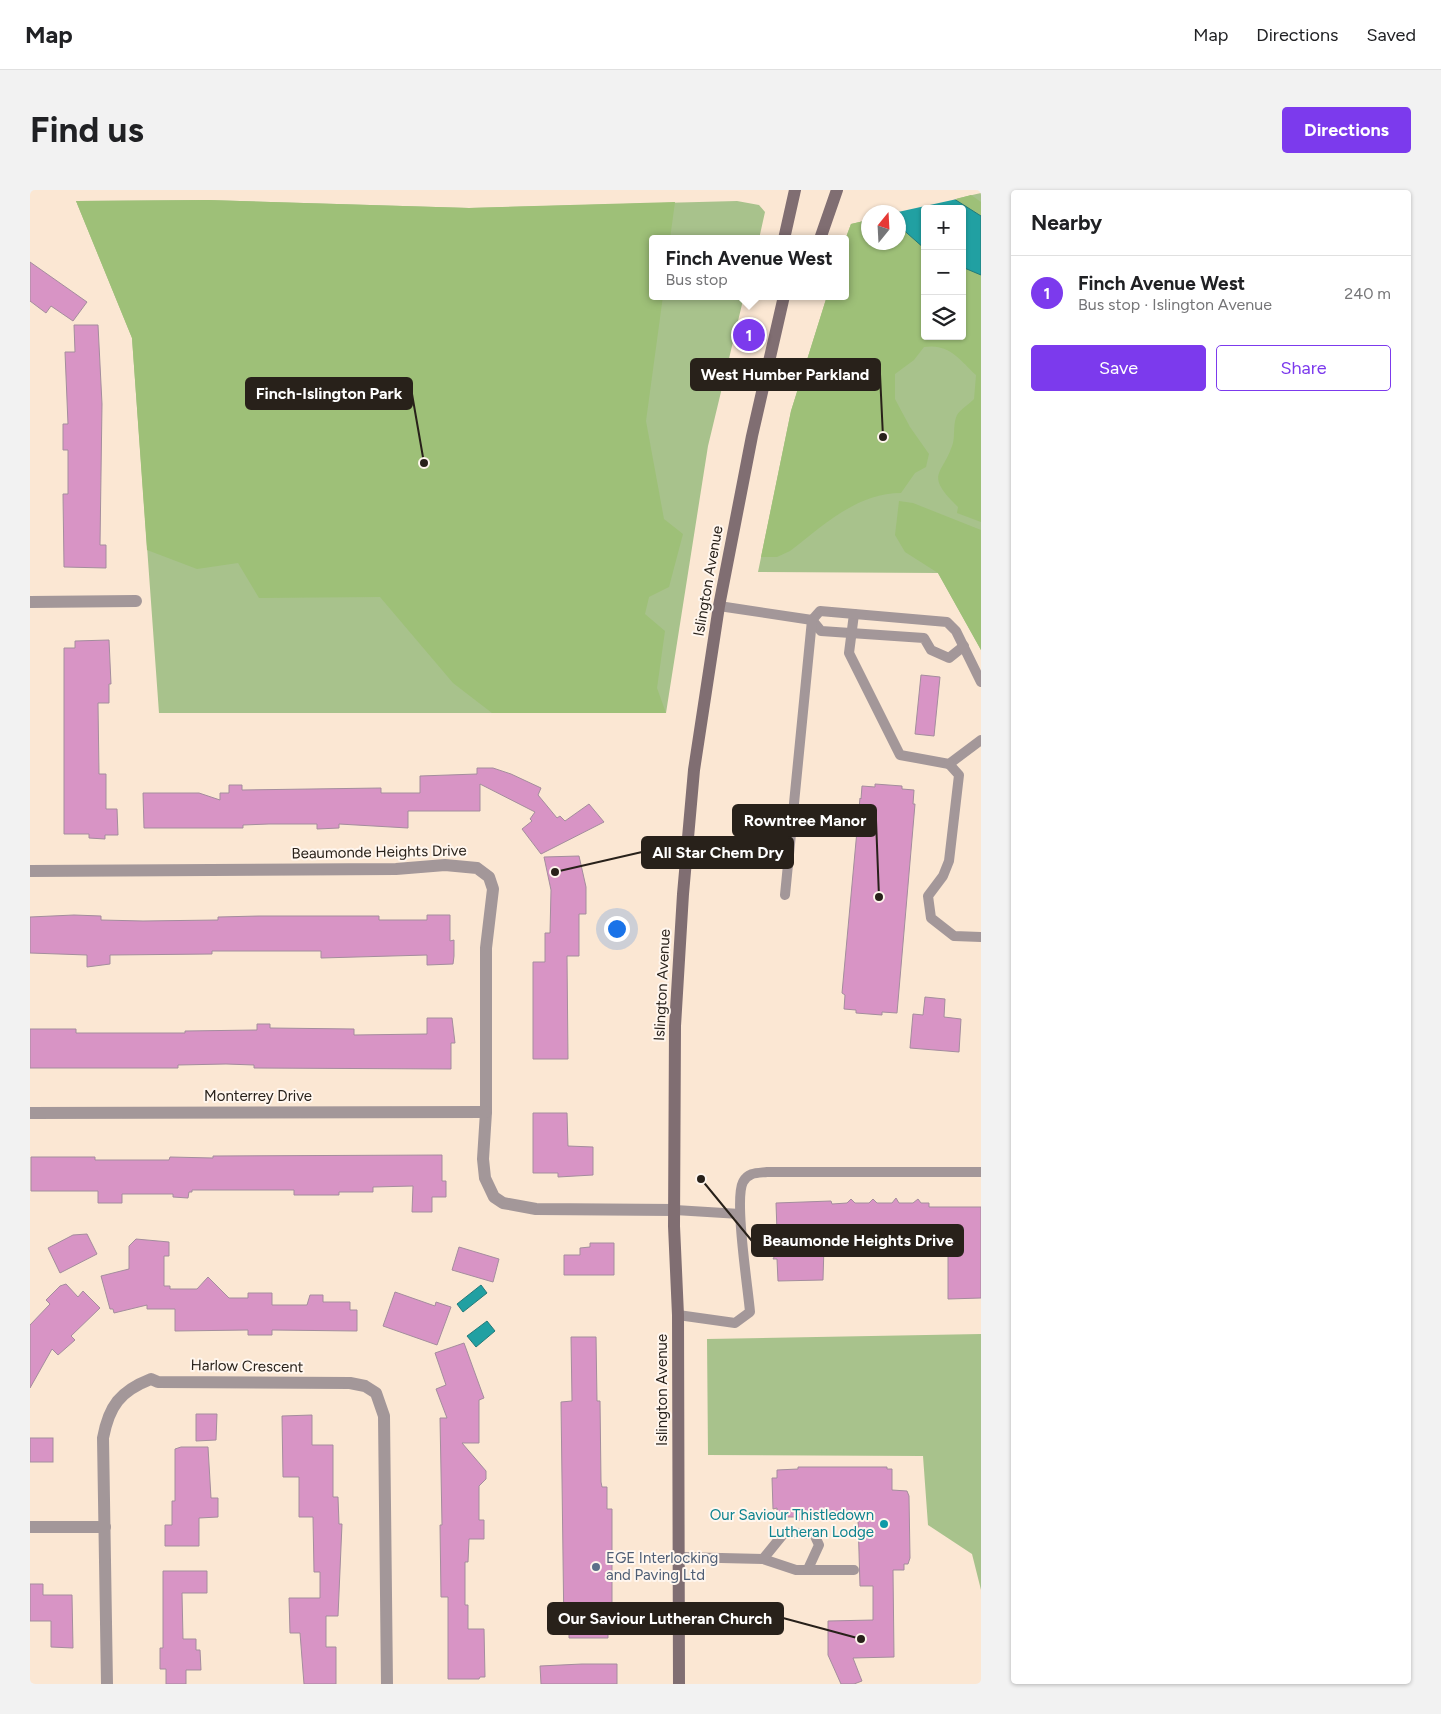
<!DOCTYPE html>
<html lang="en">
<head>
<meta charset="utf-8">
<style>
  :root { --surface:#fff; --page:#f2f2f2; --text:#202124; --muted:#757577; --line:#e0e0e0; --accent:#7c3aed }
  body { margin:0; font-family:Figtree,sans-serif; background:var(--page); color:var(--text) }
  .controls { position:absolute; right:15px; top:15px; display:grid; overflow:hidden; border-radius:5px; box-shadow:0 1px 4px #0004 }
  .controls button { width:45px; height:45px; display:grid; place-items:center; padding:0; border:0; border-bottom:1px solid var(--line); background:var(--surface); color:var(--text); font:25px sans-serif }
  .compass { position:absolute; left:831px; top:15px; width:45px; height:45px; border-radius:50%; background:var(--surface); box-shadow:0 1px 4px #0004; rotate:18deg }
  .you { position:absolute; left:586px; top:738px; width:18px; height:18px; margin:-12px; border:4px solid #fff; border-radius:50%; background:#1a73e8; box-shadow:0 0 0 8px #1a73e833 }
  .badge { display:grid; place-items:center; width:32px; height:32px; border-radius:50%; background:var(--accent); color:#fff; font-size:16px; font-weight:700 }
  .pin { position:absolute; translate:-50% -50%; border:2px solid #fff; box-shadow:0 1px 5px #0006 }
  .popup { position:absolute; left:619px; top:45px; width:200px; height:65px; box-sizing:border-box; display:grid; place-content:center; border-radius:5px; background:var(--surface); filter:drop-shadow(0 1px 4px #0005); font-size:16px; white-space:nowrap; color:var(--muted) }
  .popup b { font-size:19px; color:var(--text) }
  .popup::after { content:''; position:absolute; left:50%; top:100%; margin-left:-10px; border:10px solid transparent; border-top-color:var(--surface) }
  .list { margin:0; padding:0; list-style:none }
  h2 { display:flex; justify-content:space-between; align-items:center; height:65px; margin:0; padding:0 20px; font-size:21px }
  h2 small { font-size:16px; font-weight:400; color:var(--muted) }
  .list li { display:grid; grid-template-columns:32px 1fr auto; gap:15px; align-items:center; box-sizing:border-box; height:75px; padding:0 20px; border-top:1px solid var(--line) }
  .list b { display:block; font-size:19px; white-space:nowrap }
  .list p { margin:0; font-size:16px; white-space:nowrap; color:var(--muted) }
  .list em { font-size:16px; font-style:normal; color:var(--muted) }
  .actions { display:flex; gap:10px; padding:15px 20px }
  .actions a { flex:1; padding:11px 0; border:1px solid var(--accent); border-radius:5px; text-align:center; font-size:18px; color:var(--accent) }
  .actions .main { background:var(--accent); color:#fff }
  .icon { flex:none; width:28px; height:28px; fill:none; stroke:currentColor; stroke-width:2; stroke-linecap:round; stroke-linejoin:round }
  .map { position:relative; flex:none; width:951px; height:1494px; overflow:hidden; border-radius:5px }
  header { display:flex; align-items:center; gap:30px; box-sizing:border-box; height:70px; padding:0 25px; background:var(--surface); border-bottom:1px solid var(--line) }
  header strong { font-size:24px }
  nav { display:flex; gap:28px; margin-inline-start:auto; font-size:18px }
  .intro { display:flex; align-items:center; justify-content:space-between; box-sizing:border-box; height:120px; padding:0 30px }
  h1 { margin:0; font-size:35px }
  .button { padding:12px 22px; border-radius:5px; background:var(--accent); color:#fff; font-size:18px; font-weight:700 }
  main { display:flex; gap:30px; padding:0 30px }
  aside { flex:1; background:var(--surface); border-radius:5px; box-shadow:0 1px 4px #0004 }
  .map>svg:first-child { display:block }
  .green { fill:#a8c28c; fill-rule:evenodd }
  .forest { fill:#9ec078 }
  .water { fill:#21a0a2; stroke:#237a79 }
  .pier { fill:#fbe7d3 }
  .building { fill:#d894c5; stroke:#a48d9d }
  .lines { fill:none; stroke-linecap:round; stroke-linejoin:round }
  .service { stroke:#a39799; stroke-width:10 }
  .minor { stroke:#a39799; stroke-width:12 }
  .secondary { stroke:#806e72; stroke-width:12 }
  .culture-dot { fill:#0f9aa8; stroke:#fff6ee; stroke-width:2 }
  .service-dot { fill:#5c6f8a; stroke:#fff6ee; stroke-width:2 }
  .labels { text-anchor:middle; stroke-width:4; stroke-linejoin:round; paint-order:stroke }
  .street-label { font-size:15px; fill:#28211a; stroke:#fff6ee }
  .culture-label { font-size:15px; fill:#0d838f; stroke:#fff6ee; text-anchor:end }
  .service-label { font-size:15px; fill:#4e5e75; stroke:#fff6ee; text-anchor:start }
  .leader { fill:none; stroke:#28211a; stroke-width:2 }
  .callout-dot { fill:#28211a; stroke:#fff6ee; stroke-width:2 }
  .callout { fill:#28211a; stroke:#28211a; stroke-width:2 }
  .callout-label { font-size:16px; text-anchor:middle; font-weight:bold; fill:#fff }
</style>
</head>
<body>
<header>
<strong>Map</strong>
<nav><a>Map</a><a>Directions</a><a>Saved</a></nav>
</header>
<div class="intro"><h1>Find us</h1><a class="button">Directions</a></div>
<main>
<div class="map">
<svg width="951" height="1494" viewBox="0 0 951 1494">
  <rect width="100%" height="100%" fill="#fbe7d3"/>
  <!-- green -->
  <g class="green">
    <path d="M 951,3 L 951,460 L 908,383 L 728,382 L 761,221 L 797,106 L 815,106 L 815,50 L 821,34 L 838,30 L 838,52 L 868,52 L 868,22 ZM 895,19 L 932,19 L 932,146 L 895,146 Z"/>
    <polygon points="178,10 439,18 707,11 729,15 735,22 729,49 623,49 623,106 714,106 678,256 636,523 129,523 102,148 46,11"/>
    <polygon points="951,1144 951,1400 942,1364 898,1335 893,1266 678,1265 677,1149"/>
  </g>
  <!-- forest -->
  <g class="forest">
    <polygon points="941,5 951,12 951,26 923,10"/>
    <polygon points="178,10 439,18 645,12 640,49 623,49 623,106 633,106 616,231 634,329 653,344 639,397 619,407 615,424 635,441 627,498 636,523 462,523 423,493 350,407 229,408 208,373 167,379 117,360 102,148 46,11"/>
    <path d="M 838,30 L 838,52 L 868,52 L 869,36 L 895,59 L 895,146 L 932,146 L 932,77 L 951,85 L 951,332 L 927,323 L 928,317 C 893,283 913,286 923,253 C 925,244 923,233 927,225 C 930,220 939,214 944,209 L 946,185 C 929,169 919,153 894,157 L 884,170 L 865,184 L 865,209 L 880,237 L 899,264 L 896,277 L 885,283 L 871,303 C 827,303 794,335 760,361 L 747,367 L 731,367 L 761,221 L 797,106 L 815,106 L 815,50 L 821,34 Z"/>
    <polygon points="869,311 883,313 951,340 951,460 908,383 875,362 865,345"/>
  </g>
  <!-- water -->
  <g class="water">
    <polygon points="910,0 951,26 951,85 932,77 932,19 895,19 895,59 869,36 868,22 853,22"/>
    <polygon points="451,1095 457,1103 433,1122 427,1114"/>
    <polygon points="457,1131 465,1141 446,1157 437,1146"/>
  </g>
  <!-- pier -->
  <polygon class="pier" points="824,0 914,0 927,9 868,22 849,22"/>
  <!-- building -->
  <g class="building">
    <polygon points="0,72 57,112 43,131 21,116 16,123 0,111"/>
    <polygon points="44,135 68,135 72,214 70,355 76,355 76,378 34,377 33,304 38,304 38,260 33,260 33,234 38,234 35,162 45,162"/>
    <polygon points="79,450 81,494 79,494 79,513 68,513 69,584 76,584 76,619 87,619 88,645 75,645 75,649 59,648 59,644 34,644 34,458 45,458 45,451"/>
    <polygon points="891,485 910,487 904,546 885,544"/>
    <polygon points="447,578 463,578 481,584 511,598 508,605 527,628 530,626 535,631 559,614 574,632 511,664 492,639 502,631 500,629 505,622 450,594 450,621 378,621 378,638 309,634 309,638 287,639 287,634 239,634 213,635 213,638 114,638 113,603 169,603 190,610 190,603 199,603 199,595 212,595 212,600 351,598 351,603 390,603 390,586 447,584"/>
    <polygon points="845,594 872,596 872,599 884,600 883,614 885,614 867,823 852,822 852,825 826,823 826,820 814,819 815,805 812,803 830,608 831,609 832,596 845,597"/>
    <polygon points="549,666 556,697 556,724 549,724 549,766 537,766 538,869 503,869 503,772 515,772 515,743 520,743 521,700 514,667"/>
    <polygon points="44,725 71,726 71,730 113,731 188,730 188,727 229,726 349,726 349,730 397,730 397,725 420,725 420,751 424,750 424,766 423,774 397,775 397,765 291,768 291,761 182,761 182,764 80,765 80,774 57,777 57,765 0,763 0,727"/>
    <polygon points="895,807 915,809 914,827 931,829 929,862 880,858 883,824 893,825"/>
    <polygon points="397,828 422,828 425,853 421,853 421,879 224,878 224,875 196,874 148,875 148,878 0,878 0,839 46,839 46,843 155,843 155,841 227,840 227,834 240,834 240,838 324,839 324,845 397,844"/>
    <polygon points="503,923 537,923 538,956 563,957 563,985 528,987 528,983 503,983"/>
    <polygon points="412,965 412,991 416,991 416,1007 402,1007 402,1022 382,1022 383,996 343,997 343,1002 309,1002 309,1005 264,1005 264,1000 162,1000 162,1002 159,1002 158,1008 143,1007 143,1004 92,1004 92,1013 68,1013 68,1001 1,1001 1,967 65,967 65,970 139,970 140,967 183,968 183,966"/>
    <polygon points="866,1008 869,1013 883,1013 888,1009 891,1013 899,1013 899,1017 951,1017 951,1108 918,1109 918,1055 794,1056 793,1090 748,1091 747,1069 743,1069 750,1056 750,1044 747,1041 746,1013 801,1011 802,1014 817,1013 821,1009 825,1013 839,1013 843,1009 847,1013 862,1013"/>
    <polygon points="57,1044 67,1064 30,1083 18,1058 43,1045"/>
    <polygon points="106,1049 139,1052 139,1066 134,1066 134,1096 140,1096 140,1099 167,1099 178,1087 199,1108 218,1108 218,1103 242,1103 242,1115 277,1115 280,1105 293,1105 293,1112 320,1112 320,1120 327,1120 327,1141 242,1140 242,1145 218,1145 218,1140 145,1141 145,1119 117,1119 117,1115 84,1123 83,1119 80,1119 71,1086 99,1079 99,1056"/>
    <polygon points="560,1053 584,1053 584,1085 534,1085 534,1065 550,1065 550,1058 560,1057"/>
    <polygon points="429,1057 469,1069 463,1092 422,1080"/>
    <polygon points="36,1094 48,1107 53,1101 70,1118 41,1146 45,1150 28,1165 22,1159 0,1198 0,1135 20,1114 16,1110 30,1096"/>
    <polygon points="365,1102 405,1116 406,1112 421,1117 407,1155 353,1136"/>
    <polygon points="541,1147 566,1147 567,1211 570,1211 571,1292 572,1297 577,1297 577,1319 582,1319 582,1443 578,1443 578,1448 539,1448 539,1444 534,1444 531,1212 542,1211"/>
    <polygon points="434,1153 454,1208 449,1210 449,1253 432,1253 456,1281 456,1289 449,1296 449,1330 454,1330 454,1349 439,1349 438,1372 435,1372 435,1415 438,1415 438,1439 454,1439 455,1487 450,1487 449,1489 418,1489 418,1407 411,1407 410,1335 412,1335 410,1228 417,1228 406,1199 416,1195 405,1163"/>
    <polygon points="166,1224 187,1224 186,1250 166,1251"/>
    <polygon points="282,1225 282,1255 303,1255 303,1307 308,1307 309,1334 312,1334 308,1426 296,1426 296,1457 306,1457 306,1494 274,1494 270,1443 260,1443 259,1408 290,1408 290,1382 284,1382 283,1327 269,1327 269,1287 253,1287 252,1226"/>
    <rect x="0" y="1248" width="23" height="24"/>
    <polygon points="151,1257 178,1257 181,1308 188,1308 188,1327 169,1328 169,1356 135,1356 135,1335 142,1335 142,1311 145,1311 145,1259"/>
    <polygon points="768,1277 857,1277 857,1279 862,1279 862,1300 877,1301 879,1306 880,1368 878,1374 874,1374 874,1380 863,1380 864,1467 823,1468 832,1491 824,1494 811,1494 798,1465 798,1431 843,1430 843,1396 830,1396 828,1329 768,1330 764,1327 747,1327 747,1318 743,1319 742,1288 747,1288 747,1280 768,1279"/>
    <polygon points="133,1381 177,1381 177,1403 152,1403 153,1449 166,1449 166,1460 170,1460 171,1480 156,1480 156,1494 136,1494 136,1479 130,1479 130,1458 133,1458"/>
    <polygon points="0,1394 13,1394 13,1405 42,1405 43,1458 21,1457 21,1431 0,1431"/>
    <polygon points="552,1474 587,1474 587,1494 511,1494 510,1476"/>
  </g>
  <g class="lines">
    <!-- service -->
    <g class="service">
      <polyline points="689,416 782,430 791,441 894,448 901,460 919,468 934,456"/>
      <polyline points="824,424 819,463 870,565 919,574 951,550"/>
      <polyline points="919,574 929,585 919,671 913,686 898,706 901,728 924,746 951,747"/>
      <polyline points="755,705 782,430 790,421 917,432 926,441 951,492"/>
      <polyline points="645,1020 710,1024"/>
      <path d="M 648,1125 L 705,1133 L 720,1122 C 718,1098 704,1009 713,992 C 718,982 728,983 737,982 L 951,982"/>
      <polyline points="649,1367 733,1369 766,1380 824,1380"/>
      <polyline points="733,1369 755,1342 784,1344 789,1355 778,1379"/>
    </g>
    <!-- minor -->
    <g class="minor">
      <polyline points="0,412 106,411"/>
      <polyline points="0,681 366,679 415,675 447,678 459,687 463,699 456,758 456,922 453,969 455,988 464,1007 473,1013 506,1019 645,1020"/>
      <polyline points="0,923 456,922"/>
      <polyline points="0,1337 75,1337"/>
      <path d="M 77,1494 L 73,1248 C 79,1216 90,1201 121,1189 L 128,1192 L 320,1193 L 335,1196 L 346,1203 L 354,1226 L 357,1494"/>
    </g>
    <!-- secondary -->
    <g class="secondary">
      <polyline points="754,49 765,0"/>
      <polyline points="790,49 807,0"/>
      <polyline points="649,1494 648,1125 644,1036 645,836 653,704 664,580 689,416 722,246 754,106"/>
    </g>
  </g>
  <!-- markers -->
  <circle class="culture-dot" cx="854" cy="1334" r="5"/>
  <circle class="service-dot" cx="566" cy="1377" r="5"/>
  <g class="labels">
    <!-- street labels -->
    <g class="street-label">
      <text transform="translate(678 391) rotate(-80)" y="5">Islington Avenue</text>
      <text transform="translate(349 662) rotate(-1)" y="5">Beaumonde Heights Drive</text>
      <text transform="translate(632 795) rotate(-87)" y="5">Islington Avenue</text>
      <text x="228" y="911">Monterrey Drive</text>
      <text transform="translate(217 1176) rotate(1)" y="5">Harlow Crescent</text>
      <text transform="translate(632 1200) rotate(-90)" y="5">Islington Avenue</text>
    </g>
    <!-- culture labels -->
    <g class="culture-label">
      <text x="844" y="1330">Our Saviour Thistledown<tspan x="844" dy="17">Lutheran Lodge</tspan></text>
    </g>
    <!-- service labels -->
    <g class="service-label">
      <text x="576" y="1373">EGE Interlocking<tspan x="576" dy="17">and Paving Ltd</tspan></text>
    </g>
  </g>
  <!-- callouts -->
  <path class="leader" d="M853 247L850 184M394 273L382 204M849 707L846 630M525 682L612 662M671 989L722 1051M831 1449L753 1428"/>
  <g class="callout-dot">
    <circle cx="853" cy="247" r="5"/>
    <circle cx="394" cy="273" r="5"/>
    <circle cx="849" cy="707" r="5"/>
    <circle cx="525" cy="682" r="5"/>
    <circle cx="671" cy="989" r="5"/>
    <circle cx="831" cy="1449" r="5"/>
  </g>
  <g class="callout">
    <rect x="661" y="169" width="189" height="31" rx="5"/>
    <rect x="216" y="188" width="166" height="31" rx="5"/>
    <rect x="703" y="615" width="143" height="31" rx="5"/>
    <rect x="612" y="647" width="151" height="31" rx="5"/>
    <rect x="722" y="1035" width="211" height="31" rx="5"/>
    <rect x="518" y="1413" width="235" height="31" rx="5"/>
  </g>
  <g class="callout-label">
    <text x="755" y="190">West Humber Parkland</text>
    <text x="299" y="209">Finch-Islington Park</text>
    <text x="775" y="636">Rowntree Manor</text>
    <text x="688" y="668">All Star Chem Dry</text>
    <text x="828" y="1056">Beaumonde Heights Drive</text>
    <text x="635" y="1434">Our Saviour Lutheran Church</text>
  </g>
</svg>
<div class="controls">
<button>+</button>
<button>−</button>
<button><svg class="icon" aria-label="layers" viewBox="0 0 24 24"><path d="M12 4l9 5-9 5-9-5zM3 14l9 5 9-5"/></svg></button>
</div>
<svg class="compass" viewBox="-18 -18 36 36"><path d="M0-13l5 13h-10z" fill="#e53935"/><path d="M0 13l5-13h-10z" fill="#757577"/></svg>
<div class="you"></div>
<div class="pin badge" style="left:719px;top:145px">1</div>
<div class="popup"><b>Finch Avenue West</b>Bus stop</div>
</div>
<aside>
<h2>Nearby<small></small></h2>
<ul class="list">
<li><span class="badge">1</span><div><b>Finch Avenue West</b><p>Bus stop · Islington Avenue</p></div><em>240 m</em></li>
</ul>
<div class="actions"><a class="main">Save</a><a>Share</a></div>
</aside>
</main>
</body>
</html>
